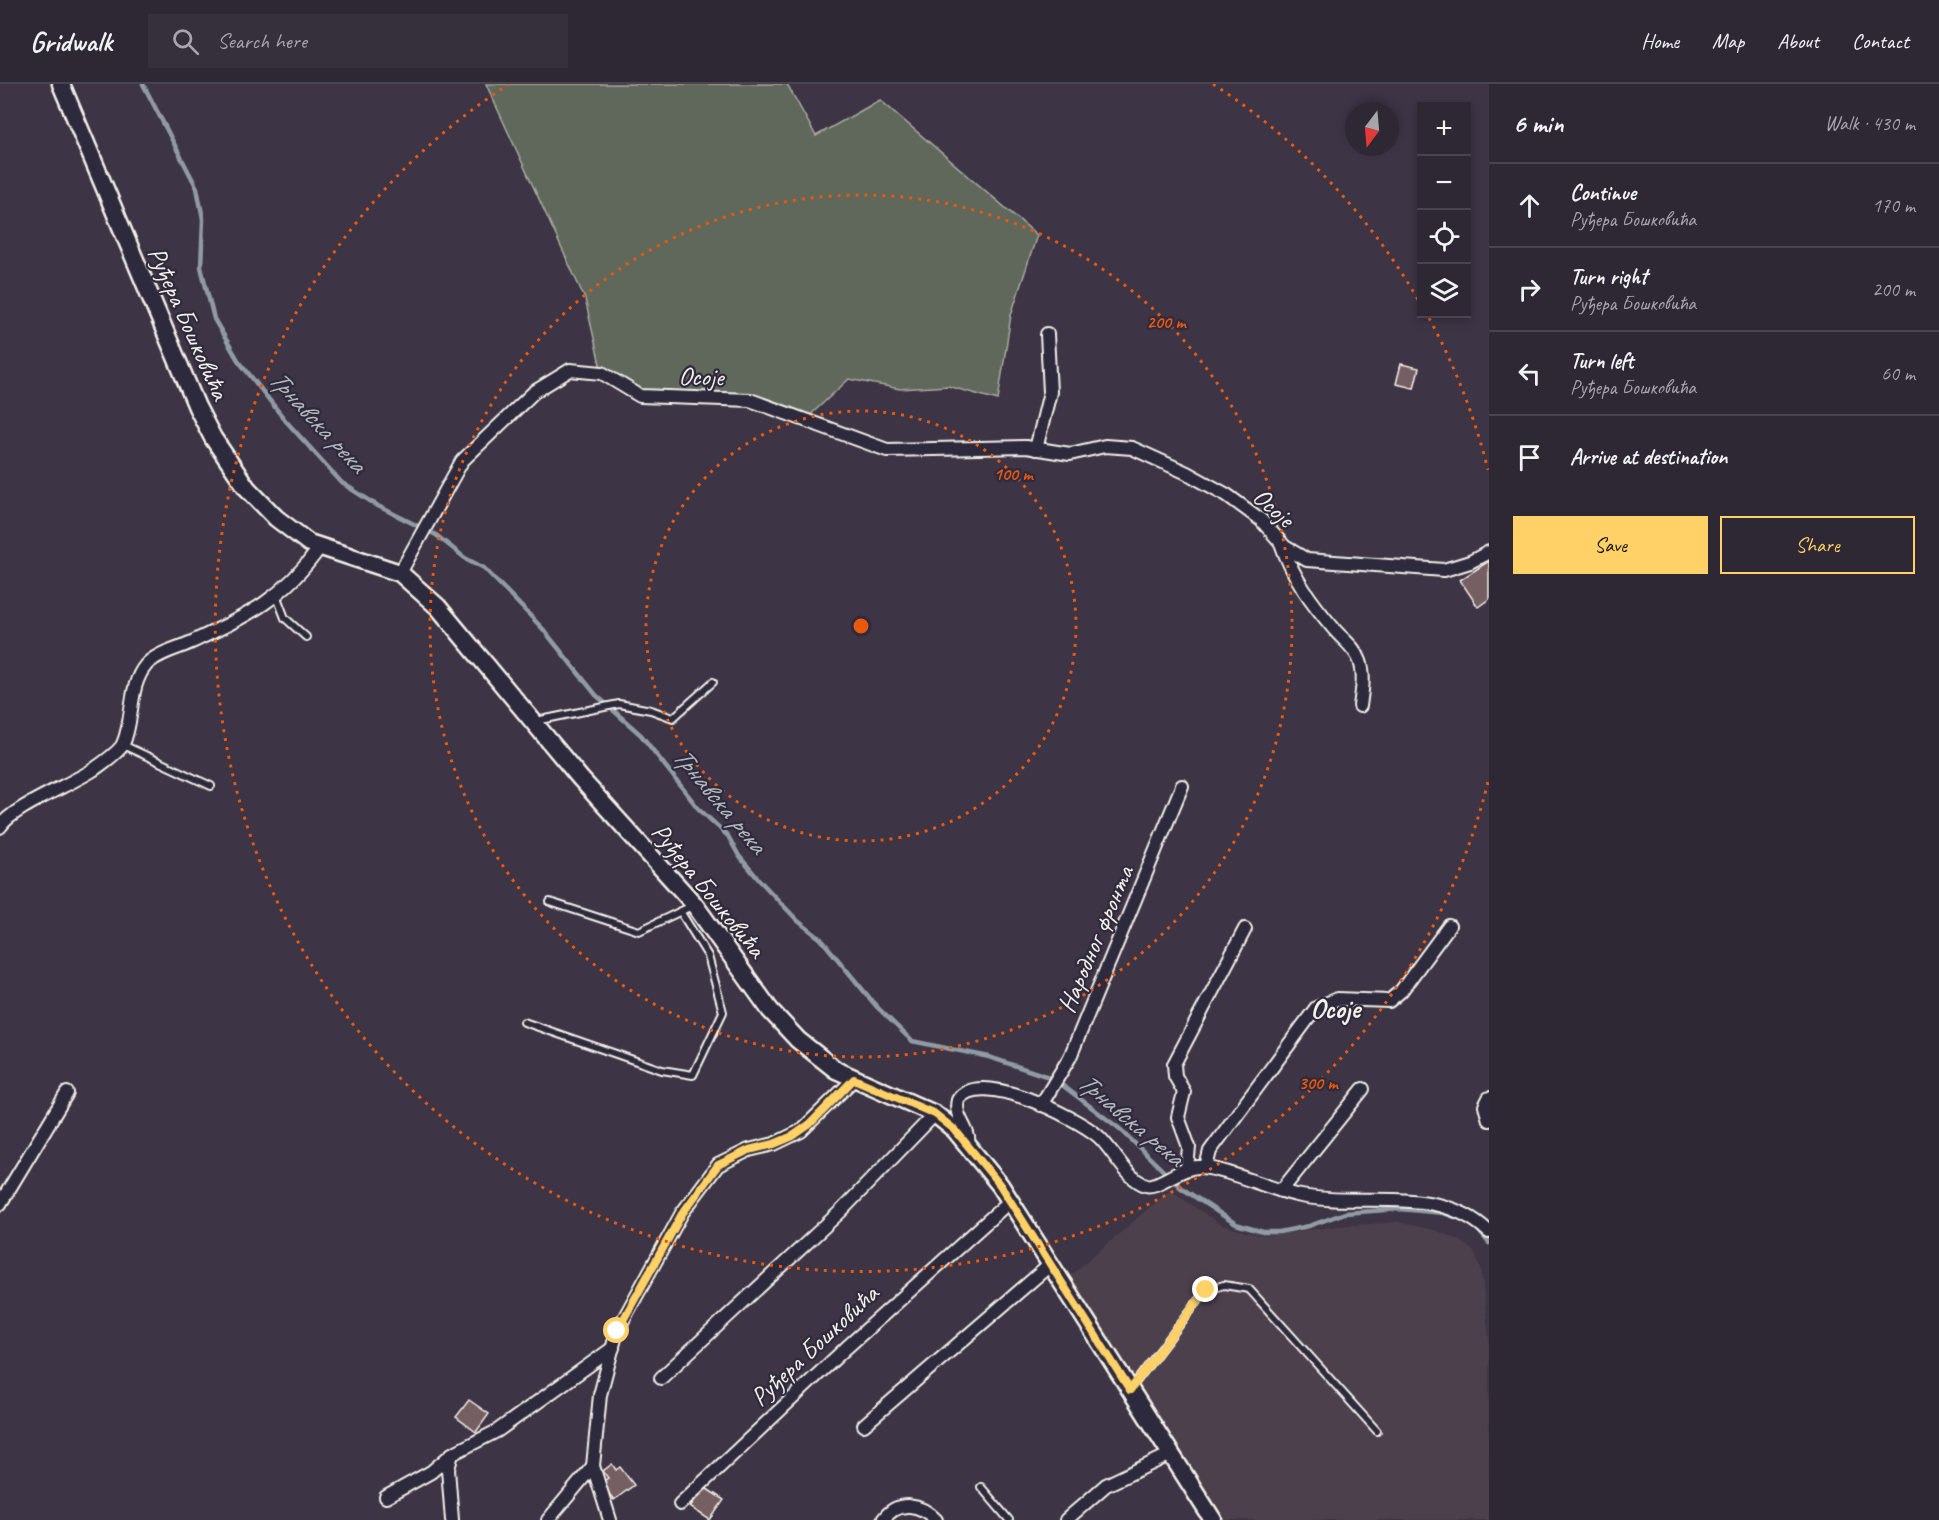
<!DOCTYPE html>
<html lang="en">
<head>
<meta charset="utf-8">
<style>
  :root { --surface:#2e2734; --page:#362f3c; --text:#f1f3f6; --muted:#a7a5ac; --line:#49444f; --accent:#ffd166 }
  body { margin:0; font-family:Caveat,sans-serif; background:var(--page); color:var(--text) }
  .controls { position:absolute; right:18px; top:18px; display:grid; overflow:hidden; border-radius:0px; box-shadow:0 3px 9px #0003 }
  .controls button { width:54px; height:54px; display:grid; place-items:center; padding:0; border:0; border-bottom:2px solid var(--line); background:var(--surface); color:var(--text); font:30px sans-serif }
  .compass { position:absolute; left:1345px; top:18px; width:54px; height:54px; border-radius:50%; background:var(--surface); box-shadow:0 3px 9px #0003; rotate:196deg }
  .stop { position:absolute; width:18px; height:18px; margin:-14px; border:4px solid #ffd166; border-radius:50%; background:#fff }
  .stop.end { background:#ffd166; border-color:#fff; box-shadow:0 2px 6px #0008 }
  .list { margin:0; padding:0; list-style:none }
  h2 { display:flex; justify-content:space-between; align-items:center; height:78px; margin:0; padding:0 24px; font-size:26px }
  h2 small { font-size:20px; font-weight:400; color:var(--muted) }
  .list li { display:grid; grid-template-columns:39px 1fr auto; gap:18px; align-items:center; box-sizing:border-box; height:84px; padding:0 24px; border-top:2px solid var(--line) }
  .list b { display:block; font-size:22px; white-space:nowrap }
  .list p { margin:0; font-size:20px; white-space:nowrap; color:var(--muted) }
  .list em { font-size:20px; font-style:normal; color:var(--muted) }
  .actions { display:flex; gap:12px; padding:18px 24px }
  .actions a { flex:1; padding:14px 0; border:2px solid var(--accent); border-radius:0px; text-align:center; font-size:21px; color:var(--accent) }
  .actions .main { background:var(--accent); color:#111 }
  .icon { flex:none; width:33px; height:33px; fill:none; stroke:currentColor; stroke-width:2; stroke-linecap:round; stroke-linejoin:round }
  .map { position:relative; flex:none; width:1489px; height:1436px; overflow:hidden }
  header { display:flex; align-items:center; gap:36px; box-sizing:border-box; height:84px; padding:0 30px; background:var(--surface); border-bottom:2px solid var(--line) }
  header strong { font-size:28px }
  nav { display:flex; gap:33px; margin-inline-start:auto; font-size:21px }
  .search { width:420px; height:54px; background:var(--page); display:flex; align-items:center; gap:15px; box-sizing:border-box; padding:0 21px; border-radius:0px; color:var(--muted); font-size:22px }
  main { display:flex }
  aside { flex:1; background:var(--surface) }
  .map>svg:first-child { display:block }
  .built { fill:#4e414e }
  .green { fill:#60685b; stroke:#aaaca2; stroke-width:1.5 }
  .lines { fill:none; stroke-linecap:round; stroke-linejoin:round }
  .stream { stroke:#909ba5; stroke-width:4.5 }
  .building { fill:#755e64; stroke:#f4f1e8; stroke-width:1.5 }
  .lane-casing { stroke:#f4f1e8; stroke-width:10 }
  .street-casing { stroke:#f4f1e8; stroke-width:16 }
  .secondary-casing { stroke:#f4f1e8; stroke-width:21 }
  .lane { stroke:#2f2a3d; stroke-width:6 }
  .street { stroke:#2f2a3d; stroke-width:12 }
  .secondary { stroke:#2f2a3d; stroke-width:16 }
  .route { stroke:#ffd166; stroke-width:8 }
  .ring { fill:none; stroke:#e8590c; stroke-width:3; stroke-dasharray:3 6 }
  .labels { text-anchor:middle; stroke-width:4.5; stroke-linejoin:round; paint-order:stroke }
  .street-label { font-size:26px; fill:#f4f1e8; stroke:#2f2a3d }
  .water-label { font-size:27px; font-style:italic; fill:#b2b8bc; stroke:#2f2a3d }
  .quarter-label { font-size:28px; font-weight:bold; fill:#f4f1e8; stroke:#2f2a3d }
  .centre { fill:#e8590c; stroke:#2f2a3d; stroke-width:3 }
  .ring-label { font-size:18px; text-anchor:middle; font-weight:bold; fill:#e8590c; stroke:#2f2a3d; stroke-width:4.5; stroke-linejoin:round; paint-order:stroke }
</style>
</head>
<body>
<header>
<strong>Gridwalk</strong>
<div class="search"><svg class="icon" aria-label="search" viewBox="0 0 24 24"><circle cx="10" cy="10" r="6"/><path d="M15 15l6 6"/></svg>Search here</div>
<nav><a>Home</a><a>Map</a><a>About</a><a>Contact</a></nav>
</header>
<main>
<div class="map">
<svg width="1489" height="1436" viewBox="0 0 1489 1436">
  <rect width="100%" height="100%" fill="#3d3445"/>
  <filter id="ink" filterUnits="userSpaceOnUse"><feTurbulence type="fractalNoise" baseFrequency=".0167" numOctaves="2"/><feDisplacementMap in="SourceGraphic" scale="12" xChannelSelector="R" yChannelSelector="G"/><feConvolveMatrix kernelMatrix="1 2 1 2 8 2 1 2 1" color-interpolation-filters="sRGB"/></filter>
  <g filter="url(#ink)">
    <!-- built -->
    <polygon class="built" points="1170,1106 1221,1141 1246,1148 1265,1152 1338,1142 1398,1138 1434,1146 1457,1155 1474,1167 1481,1185 1489,1255 1489,1436 1213,1436 1063,1198"/>
    <!-- green -->
    <polygon class="green" points="486,0 787,0 816,52 880,16 1037,151 1011,231 998,316 948,302 900,305 849,295 806,335 750,316 640,312 602,289 585,215"/>
    <g class="lines">
      <!-- stream -->
      <g class="stream">
        <polyline points="143,0 197,104 203,135 201,183 214,235 238,276 285,336 342,399 378,422 436,451 465,474 484,484 543,545 596,611 641,651 698,724 728,752 739,772 761,798 798,837 821,855 877,923 912,957 989,973 1046,992 1062,1001 1120,1045 1180,1103 1236,1140 1263,1148 1279,1148 1309,1142 1345,1129 1400,1125 1443,1129 1457,1134"/>
        <polyline points="1478,1146 1489,1159"/>
      </g>
    </g>
    <!-- building -->
    <g class="building">
      <polygon points="1401,280 1419,284 1414,304 1396,300"/>
      <polygon points="1489,477 1489,515 1478,523 1460,496"/>
      <polygon points="469,1316 489,1330 476,1348 456,1333"/>
      <polygon points="612,1380 616,1386 620,1383 634,1401 614,1416 601,1399 608,1394 603,1387"/>
      <polygon points="704,1403 724,1416 710,1436 690,1423"/>
    </g>
    <g class="lines">
      <!-- lane casing -->
      <g class="lane-casing">
        <g id="lane">
          <polyline points="277,513 285,534 306,553"/>
          <polyline points="536,637 619,620 651,626 673,634 713,598"/>
          <polyline points="123,661 211,702"/>
          <polyline points="550,818 639,847 694,821"/>
          <polyline points="524,938 662,986 693,991 723,928 708,872 680,827"/>
          <polyline points="1132,1303 1206,1206 1224,1201 1249,1205 1377,1347"/>
          <polyline points="981,1403 1009,1436"/>
        </g>
      </g>
      <!-- street casing -->
      <g class="street-casing">
        <g id="street">
          <polyline points="1036,365 1050,308 1047,250"/>
          <path d="M 1281,459 C 1292,492 1311,518 1334,545 C 1342,555 1355,563 1360,577 C 1365,591 1362,607 1360,622"/>
          <polyline points="400,489 462,377 534,308 570,286 602,289 640,312 750,316 887,366 1026,363 1070,370 1105,362 1132,364 1187,389 1227,411 1261,436 1285,463 1307,476 1444,486 1470,478 1489,468"/>
          <path d="M 0,743 C 12,723 73,700 96,684 C 104,678 119,668 123,660 C 134,636 128,602 146,581 C 156,569 180,564 194,557 C 248,532 285,513 320,463"/>
          <polyline points="1489,1014 1485,1022 1489,1036"/>
          <polyline points="1041,1021 1070,973 1182,702"/>
          <path d="M 968,1061 C 971,1044 953,1034 958,1016 C 978,983 1077,1034 1098,1052 C 1113,1065 1126,1095 1146,1101 C 1158,1105 1180,1082 1200,1083 C 1229,1085 1270,1106 1301,1112 C 1363,1124 1439,1099 1489,1148"/>
          <polyline points="1206,1083 1210,1067 1316,924 1337,915 1389,917 1401,907 1449,842"/>
          <polyline points="1187,1084 1189,1063 1178,1033 1184,1008 1175,992 1174,980 1245,845"/>
          <polyline points="1281,1107 1363,1005"/>
          <polyline points="0,1120 67,1009"/>
          <polyline points="661,1294 841,1127 935,1030"/>
          <polyline points="864,1341 1051,1180"/>
          <polyline points="386,1413 431,1388 452,1370 497,1347 613,1264"/>
          <polyline points="680,1420 846,1264 1010,1117"/>
          <polyline points="452,1436 448,1385 452,1370"/>
          <polyline points="548,1436 593,1382"/>
          <polyline points="610,1436 593,1382 600,1311 617,1247 682,1129 718,1081 749,1066 774,1060 801,1047 854,995"/>
          <path d="M 883,1436 C 898,1415 921,1420 936,1436"/>
          <polyline points="1066,1436 1106,1401 1171,1370"/>
        </g>
      </g>
      <!-- secondary casing -->
      <g class="secondary-casing">
        <polyline id="secondary" points="61,0 197,323 213,354 247,404 276,434 309,459 400,489 438,523 580,694 694,820 770,926 798,956 836,986 935,1030 955,1046 1000,1101 1213,1436"/>
      </g>
      <!-- lane -->
      <use href="#lane" class="lane"/>
      <!-- street -->
      <use href="#street" class="street"/>
      <!-- secondary -->
      <use href="#secondary" class="secondary"/>
    </g>
  </g>
  <g class="lines" filter="url(#ink)">
    <!-- route -->
    <polyline class="route" points="617,1247 682,1130 718,1081 749,1066 774,1060 793,1052 810,1040 854,995 935,1030 955,1046 1000,1101 1130,1306 1206,1206"/>
  </g>
  <!-- distance rings -->
  <g class="ring">
    <circle cx="861" cy="542" r="215"/>
    <circle cx="861" cy="542" r="431"/>
    <path d="M1488 698A646 646 0 1 1 509 0M1213 0A646 646 0 0 1 1420 219M1429 234A646 646 0 0 1 1488 386"/>
  </g>
  <g class="labels">
    <!-- street labels -->
    <g class="street-label">
      <text transform="translate(189 239) rotate(66)" y="9">Руђера Бошковића</text>
      <text transform="translate(701 292) rotate(2)" y="9">Осоје</text>
      <text transform="translate(1274 423) rotate(42)" y="9">Осоје</text>
      <text transform="translate(709 806) rotate(51)" y="9">Руђера Бошковића</text>
      <text transform="translate(1095 855) rotate(-67)" y="9">Народног фронта</text>
      <text transform="translate(814 1261) rotate(-43)" y="9">Руђера Бошковића</text>
    </g>
    <!-- water labels -->
    <g class="water-label">
      <text transform="translate(318 337) rotate(47)" y="9">Трнавска река</text>
      <text transform="translate(720 716) rotate(50)" y="9">Трнавска река</text>
      <text transform="translate(1131 1035) rotate(40)" y="9">Трнавска река</text>
    </g>
    <!-- quarter labels -->
    <g class="quarter-label">
      <text x="1335" y="934">Осоје</text>
    </g>
  </g>
  <circle cx="861" cy="542" r="9" class="centre"/>
  <g class="ring-label">
    <text x="1166" y="244">200 m</text>
    <text x="1013" y="396">100 m</text>
    <text x="1318" y="1005">300 m</text>
  </g>
</svg>
<div class="controls">
<button>+</button>
<button>−</button>
<button><svg class="icon" aria-label="locate" viewBox="0 0 24 24"><circle cx="12" cy="12" r="6"/><path d="M12 2v4M12 18v4M2 12h4M18 12h4"/></svg></button>
<button><svg class="icon" aria-label="layers" viewBox="0 0 24 24"><path d="M12 4l9 5-9 5-9-5zM3 14l9 5 9-5"/></svg></button>
</div>
<svg class="compass" viewBox="-18 -18 36 36"><path d="M0-13l5 13h-10z" fill="#e53935"/><path d="M0 13l5-13h-10z" fill="#a7a5ac"/></svg>
<div class="stop" style="left:617px;top:1247px"></div>
<div class="stop end" style="left:1206px;top:1206px"></div>
</div>
<aside>
<h2>6 min<small>Walk · 430 m</small></h2>
<ul class="list">
<li><svg class="icon" aria-label="ahead" viewBox="0 0 24 24"><path d="M12 20V5M6 11l6-6 6 6"/></svg><div><b>Continue</b><p>Руђера Бошковића</p></div><em>170 m</em></li>
<li><svg class="icon" aria-label="right" viewBox="0 0 24 24"><path d="M7 20v-9h11M14 6l5 5-5 5"/></svg><div><b>Turn right</b><p>Руђера Бошковића</p></div><em>200 m</em></li>
<li><svg class="icon" aria-label="left" viewBox="0 0 24 24"><path d="M17 20v-9H6M10 6l-5 5 5 5"/></svg><div><b>Turn left</b><p>Руђера Бошковића</p></div><em>60 m</em></li>
<li><svg class="icon" aria-label="arrive" viewBox="0 0 24 24"><path d="M6 21V4h12l-3 4 3 4H6"/></svg><div><b>Arrive at destination</b></div></li>
</ul>
<div class="actions"><a class="main">Save</a><a>Share</a></div>
</aside>
</main>
</body>
</html>
